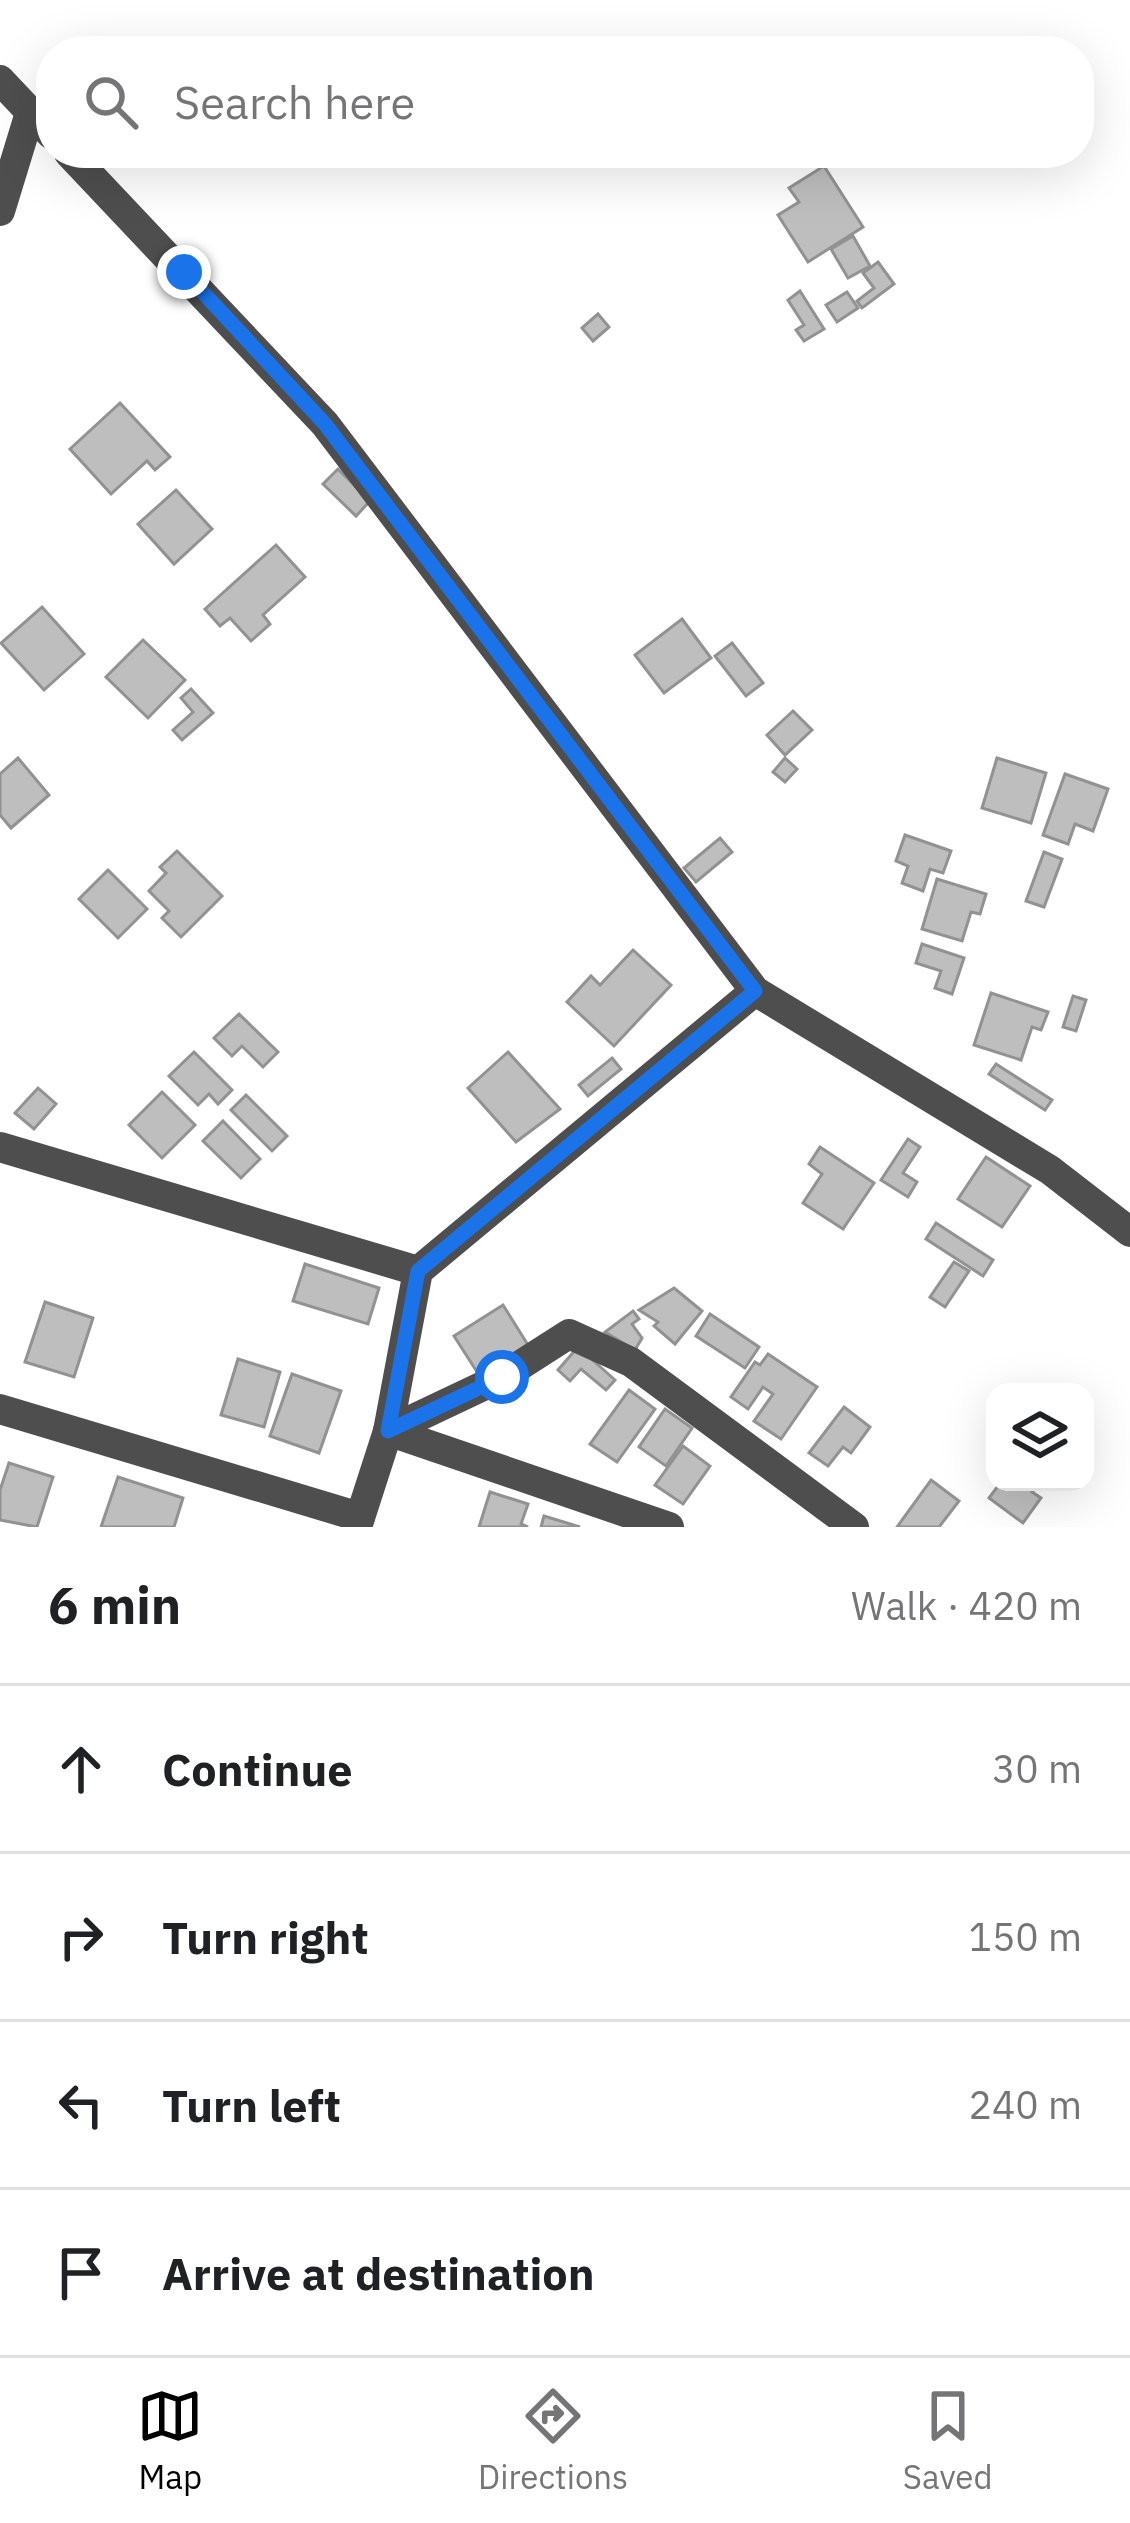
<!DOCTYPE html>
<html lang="en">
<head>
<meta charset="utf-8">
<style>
  :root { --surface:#fff; --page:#f6f6f6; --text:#202124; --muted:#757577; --line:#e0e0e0; --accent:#000 }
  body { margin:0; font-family:"IBM Plex Sans",sans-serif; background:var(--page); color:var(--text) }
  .controls { position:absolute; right:36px; bottom:36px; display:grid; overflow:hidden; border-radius:24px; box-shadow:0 12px 48px #0002 }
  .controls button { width:108px; height:108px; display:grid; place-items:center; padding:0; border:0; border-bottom:3px solid var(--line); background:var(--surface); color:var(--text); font:60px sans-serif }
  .stop { position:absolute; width:36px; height:36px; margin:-27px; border:9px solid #1a73e8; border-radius:50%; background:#fff }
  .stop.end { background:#1a73e8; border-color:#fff; box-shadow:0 3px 12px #0008 }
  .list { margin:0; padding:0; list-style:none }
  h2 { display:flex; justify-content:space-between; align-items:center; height:156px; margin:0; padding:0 48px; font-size:51px }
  h2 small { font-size:39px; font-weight:400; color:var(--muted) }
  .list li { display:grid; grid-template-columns:78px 1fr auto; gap:36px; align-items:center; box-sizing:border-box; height:168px; padding:0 48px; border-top:3px solid var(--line) }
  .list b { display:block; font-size:45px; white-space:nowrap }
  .list em { font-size:39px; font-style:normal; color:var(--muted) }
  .icon { flex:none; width:66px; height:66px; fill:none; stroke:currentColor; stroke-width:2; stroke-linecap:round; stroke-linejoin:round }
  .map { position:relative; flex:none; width:1130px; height:1527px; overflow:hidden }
  .search { position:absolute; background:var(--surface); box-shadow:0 12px 48px #0002; left:36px; right:36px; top:36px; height:132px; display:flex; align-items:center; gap:30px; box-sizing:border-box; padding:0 42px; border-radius:48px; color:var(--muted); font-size:45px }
  .sheet { height:828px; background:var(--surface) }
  nav { display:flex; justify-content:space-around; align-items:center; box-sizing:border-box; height:168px; border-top:3px solid var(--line); background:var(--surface); font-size:33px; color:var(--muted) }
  nav a { display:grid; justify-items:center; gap:6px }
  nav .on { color:var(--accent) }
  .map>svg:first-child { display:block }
  .building { fill:#bebebe; stroke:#929292; stroke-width:3 }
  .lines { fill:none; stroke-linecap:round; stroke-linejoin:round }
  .minor { stroke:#4e4e4e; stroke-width:30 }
  .route { stroke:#1a73e8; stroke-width:15 }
</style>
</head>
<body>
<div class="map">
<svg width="1130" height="1527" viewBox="0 0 1130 1527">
  <rect width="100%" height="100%" fill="#fff"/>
  <!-- building -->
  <g class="building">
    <polygon points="824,166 863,227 808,262 778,215 799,202 789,188"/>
    <polygon points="853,236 870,266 848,278 831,249"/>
    <polygon points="878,262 894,284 862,308 857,301 874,288 863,273"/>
    <polygon points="800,291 824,329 804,341 796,330 804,325 788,300"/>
    <polygon points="847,292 858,308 837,322 826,305"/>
    <polygon points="598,314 609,327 593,341 582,328"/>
    <polygon points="120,403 170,457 155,470 147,461 111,494 70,449"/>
    <polygon points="338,469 370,501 356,516 323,484"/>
    <polygon points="176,490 212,529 174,564 138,524"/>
    <polygon points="276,545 305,577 263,615 270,624 251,641 230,618 220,626 205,609"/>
    <polygon points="42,607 84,654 44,690 1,643"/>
    <polygon points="682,619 711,658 664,693 635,655"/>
    <polygon points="143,640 185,680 148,718 106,677"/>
    <polygon points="732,643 763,683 746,696 715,656"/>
    <polygon points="191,689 213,713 182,740 173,730 193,712 181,698"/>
    <polygon points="793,711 812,730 785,755 767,735"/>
    <polygon points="18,758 49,795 11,828 0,815 0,774"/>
    <polygon points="785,758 797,769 785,782 773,772"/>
    <polygon points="997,758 1046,773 1031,823 982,808"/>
    <polygon points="1065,774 1108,789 1093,831 1075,824 1068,844 1043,835"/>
    <polygon points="905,835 951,851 943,873 930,869 923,891 902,883 908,866 896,861"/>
    <polygon points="720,838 732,852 696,882 684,868"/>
    <polygon points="177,851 222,896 181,937 162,918 169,911 149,891 166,873 160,867"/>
    <polygon points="1044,852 1062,859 1044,907 1026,901"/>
    <polygon points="108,870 147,909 118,938 79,899"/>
    <polygon points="937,879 986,894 980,914 971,912 962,941 922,929"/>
    <polygon points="922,944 964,958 952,994 935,988 941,971 916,963"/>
    <polygon points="633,950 671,985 614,1046 567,1002 591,976 600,985"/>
    <polygon points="991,993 1048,1012 1041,1030 1032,1027 1021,1060 974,1045"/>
    <polygon points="1073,996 1086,1000 1076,1031 1063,1027"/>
    <polygon points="239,1014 278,1052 263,1067 242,1046 232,1056 214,1038"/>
    <polygon points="194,1052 232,1090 218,1104 209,1094 198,1105 169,1076"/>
    <polygon points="508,1052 560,1109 516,1142 468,1088"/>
    <polygon points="612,1058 621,1069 588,1096 579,1085"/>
    <polygon points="996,1064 1052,1100 1045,1110 989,1074"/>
    <polygon points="38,1088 56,1104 34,1129 15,1113"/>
    <polygon points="162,1092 195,1125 162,1158 129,1125"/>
    <polygon points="246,1095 287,1136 272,1151 231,1110"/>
    <polygon points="223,1121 260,1159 241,1178 203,1141"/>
    <polygon points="908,1139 920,1147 903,1173 917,1182 908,1197 881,1180"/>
    <polygon points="820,1147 874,1183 843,1229 803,1203 822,1174 809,1164"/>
    <polygon points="986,1157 1030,1186 1002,1227 958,1199"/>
    <polygon points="936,1223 993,1260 983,1276 926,1239"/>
    <polygon points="954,1262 969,1271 945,1307 930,1297"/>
    <polygon points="305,1264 379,1288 368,1324 293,1301"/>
    <polygon points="674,1288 702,1311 675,1344 654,1326 658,1322 639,1310"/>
    <polygon points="45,1302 93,1318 74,1377 25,1362"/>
    <polygon points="503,1305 528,1345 479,1375 454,1336"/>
    <polygon points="633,1311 639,1319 632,1324 642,1338 635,1350 605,1332"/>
    <polygon points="710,1314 759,1347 745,1368 696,1336"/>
    <polygon points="578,1347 615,1380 606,1390 581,1369 570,1381 558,1370"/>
    <polygon points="768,1354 817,1387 781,1439 754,1421 773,1394 763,1387 748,1409 731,1397 755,1362 760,1365"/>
    <polygon points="238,1359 280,1372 264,1427 221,1415"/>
    <polygon points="292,1374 341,1391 319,1453 270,1436"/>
    <polygon points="629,1390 655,1409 617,1462 590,1444"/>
    <polygon points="844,1407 870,1427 851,1453 843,1447 828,1466 809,1453"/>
    <polygon points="665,1409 692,1428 666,1466 639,1447"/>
    <polygon points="683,1446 710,1466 683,1504 655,1485"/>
    <polygon points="9,1463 53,1477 37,1527 0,1520 0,1490"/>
    <polygon points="118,1477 183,1498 174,1527 101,1527"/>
    <polygon points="931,1480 959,1501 939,1527 897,1527"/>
    <polygon points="1001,1482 1040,1482 1032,1492 1041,1498 1023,1523 989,1498"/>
    <polygon points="490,1492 528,1504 521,1524 528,1527 479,1527"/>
    <polygon points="544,1516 580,1527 541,1527"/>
  </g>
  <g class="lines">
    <!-- minor -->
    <g class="minor">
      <polyline points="0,80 51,134"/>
      <polyline points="69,153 325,424 755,991 1050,1170 1130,1232"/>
      <polyline points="0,211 30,113"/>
      <polyline points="0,1147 418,1271"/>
      <polyline points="0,1409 360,1517"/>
      <polyline points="388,1431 502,1377 569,1334 631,1362 854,1527"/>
      <polyline points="388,1431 669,1527"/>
      <polyline points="357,1527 388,1431 418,1271 755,991"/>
    </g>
  </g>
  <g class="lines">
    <!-- route -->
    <polyline class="route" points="184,272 325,424 755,991 418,1271 388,1431 502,1377"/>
  </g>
</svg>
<div class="controls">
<button><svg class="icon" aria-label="layers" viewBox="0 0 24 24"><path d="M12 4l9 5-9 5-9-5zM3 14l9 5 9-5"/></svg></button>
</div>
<div class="stop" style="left:502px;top:1377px"></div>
<div class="stop end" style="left:184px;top:272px"></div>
<div class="search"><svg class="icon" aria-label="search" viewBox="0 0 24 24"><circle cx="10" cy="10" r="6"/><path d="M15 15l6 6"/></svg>Search here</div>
</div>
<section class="sheet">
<h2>6 min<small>Walk · 420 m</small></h2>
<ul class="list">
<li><svg class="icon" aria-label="ahead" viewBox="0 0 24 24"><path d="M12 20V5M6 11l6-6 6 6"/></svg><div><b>Continue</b></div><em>30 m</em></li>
<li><svg class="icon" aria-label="right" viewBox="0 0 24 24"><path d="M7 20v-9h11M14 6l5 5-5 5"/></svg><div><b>Turn right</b></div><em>150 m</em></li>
<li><svg class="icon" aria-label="left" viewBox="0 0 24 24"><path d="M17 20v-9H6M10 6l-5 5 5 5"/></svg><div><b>Turn left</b></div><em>240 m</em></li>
<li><svg class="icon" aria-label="arrive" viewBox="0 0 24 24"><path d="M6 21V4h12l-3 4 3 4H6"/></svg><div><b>Arrive at destination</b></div></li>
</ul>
</section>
<nav>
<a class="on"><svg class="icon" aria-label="map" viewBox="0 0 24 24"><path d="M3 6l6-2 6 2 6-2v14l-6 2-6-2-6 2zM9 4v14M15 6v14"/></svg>Map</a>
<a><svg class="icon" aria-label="directions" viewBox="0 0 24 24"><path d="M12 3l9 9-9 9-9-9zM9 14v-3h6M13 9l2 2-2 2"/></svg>Directions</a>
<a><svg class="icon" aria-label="saved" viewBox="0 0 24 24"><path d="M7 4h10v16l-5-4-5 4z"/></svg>Saved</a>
</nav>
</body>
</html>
